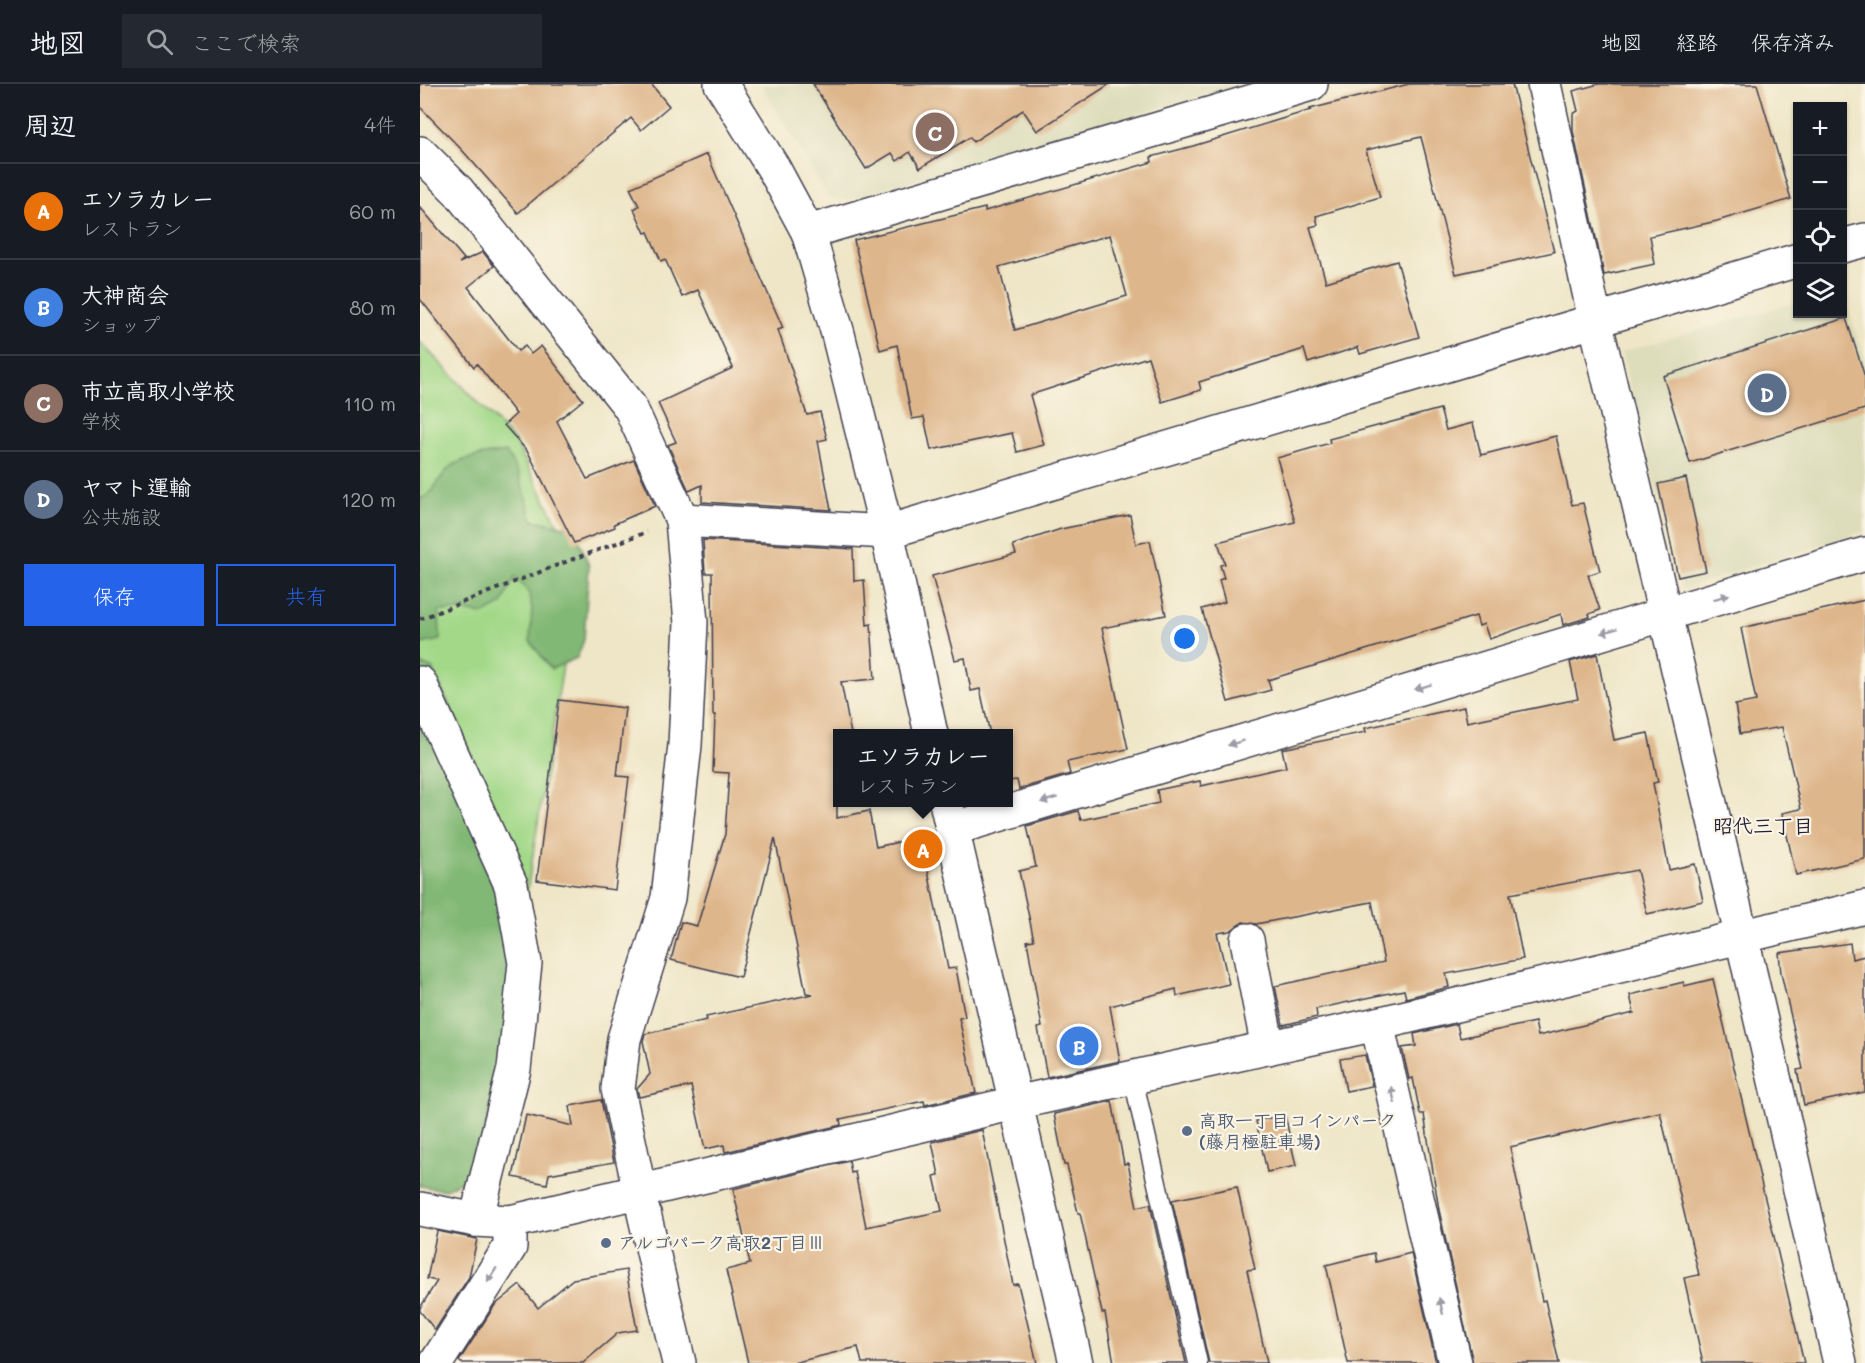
<!DOCTYPE html>
<html lang="ja">
<head>
<meta charset="utf-8">
<style>
  :root { --surface:#171b24; --page:#242831; --text:#f1f3f6; --muted:#9ea1a6; --line:#363941; --accent:#2563eb }
  body { margin:0; font-family:Mali,"Klee One",sans-serif; background:var(--page); color:var(--text) }
  .controls { position:absolute; right:18px; top:18px; display:grid; overflow:hidden; border-radius:0px; box-shadow:0 2px 4px #0004 }
  .controls button { width:54px; height:54px; display:grid; place-items:center; padding:0; border:0; border-bottom:2px solid var(--line); background:var(--surface); color:var(--text); font:30px sans-serif }
  .you { position:absolute; left:765px; top:555px; width:21px; height:21px; margin:-15px; border:4px solid #fff; border-radius:50%; background:#1a73e8; box-shadow:0 0 0 9px #1a73e833 }
  .badge { display:grid; place-items:center; width:39px; height:39px; border-radius:50%; background:var(--accent); color:#fff; font-size:20px; font-weight:700 }
  .pin { position:absolute; translate:-50% -50%; border:3px solid #fff; box-shadow:0 2px 6px #0006 }
  .popup { position:absolute; left:413px; top:645px; width:180px; height:78px; box-sizing:border-box; display:grid; place-content:center; border-radius:0px; background:var(--surface); filter:drop-shadow(0 2px 4px #0005); font-size:20px; white-space:nowrap; color:var(--muted) }
  .popup b { font-size:22px; color:var(--text) }
  .popup::after { content:''; position:absolute; left:50%; top:100%; margin-left:-12px; border:12px solid transparent; border-top-color:var(--surface) }
  .list { margin:0; padding:0; list-style:none }
  h2 { display:flex; justify-content:space-between; align-items:center; height:78px; margin:0; padding:0 24px; font-size:26px }
  h2 small { font-size:20px; font-weight:400; color:var(--muted) }
  .list li { display:grid; grid-template-columns:39px 1fr auto; gap:18px; align-items:center; box-sizing:border-box; height:96px; padding:0 24px; border-top:2px solid var(--line) }
  .list b { display:block; font-size:22px; white-space:nowrap }
  .list p { margin:0; font-size:20px; white-space:nowrap; color:var(--muted) }
  .list em { font-size:20px; font-style:normal; color:var(--muted) }
  .actions { display:flex; gap:12px; padding:18px 24px }
  .actions a { flex:1; padding:14px 0; border:2px solid var(--accent); border-radius:0px; text-align:center; font-size:21px; color:var(--accent) }
  .actions .main { background:var(--accent); color:#fff }
  .icon { flex:none; width:33px; height:33px; fill:none; stroke:currentColor; stroke-width:2; stroke-linecap:round; stroke-linejoin:round }
  .map { position:relative; flex:none; width:1445px; height:1279px; overflow:hidden }
  header { display:flex; align-items:center; gap:36px; box-sizing:border-box; height:84px; padding:0 30px; background:var(--surface); border-bottom:2px solid var(--line) }
  header strong { font-size:28px }
  nav { display:flex; gap:33px; margin-inline-start:auto; font-size:21px }
  .search { width:420px; height:54px; background:var(--page); display:flex; align-items:center; gap:15px; box-sizing:border-box; padding:0 21px; border-radius:0px; color:var(--muted); font-size:22px }
  main { display:flex }
  aside { flex:1; background:var(--surface) }
  .map>svg:first-child { display:block }
  .built { fill:#ddddbc }
  .green { fill:#a2d888; stroke:#627d62; stroke-width:1.5 }
  .forest { fill:#81b874; stroke:#526d58; stroke-width:1.5 }
  .building { fill:#deb68b; fill-rule:evenodd }
  .lines { fill:none; stroke-linecap:round; stroke-linejoin:round }
  .service-casing { stroke:#413f50; stroke-width:21 }
  .minor-casing { stroke:#413f50; stroke-width:36 }
  .tertiary-casing { stroke:#413f50; stroke-width:36 }
  .path { stroke:#413f50; stroke-width:4; stroke-dasharray:4.5 4.5; stroke-linecap:butt }
  .service { stroke:#fff; stroke-width:18 }
  .minor { stroke:#fff; stroke-width:33 }
  .tertiary { stroke:#fff; stroke-width:33 }
  .oneway { fill:#9c9ca7 }
  .service-dot { fill:#5c6f8a; stroke:#fcf5e5; stroke-width:2 }
  .labels { text-anchor:middle; stroke-width:4.5; stroke-linejoin:round; paint-order:stroke }
  .service-label { font-size:18px; font-weight:bold; fill:#4e5e75; stroke:#fcf5e5; text-anchor:start }
  .neighbourhood-label { font-size:20px; font-weight:bold; fill:#22223b; stroke:#fcf5e5 }
</style>
</head>
<body>
<header>
<strong>地図</strong>
<div class="search"><svg class="icon" aria-label="search" viewBox="0 0 24 24"><circle cx="10" cy="10" r="6"/><path d="M15 15l6 6"/></svg>ここで検索</div>
<nav><a>地図</a><a>経路</a><a>保存済み</a></nav>
</header>
<main>
<aside>
<h2>周辺<small>4件</small></h2>
<ul class="list">
<li><span class="badge" style="background:#e8710a">A</span><div><b>エソラカレー</b><p>レストラン</p></div><em>60 m</em></li>
<li><span class="badge" style="background:#3f7fe0">B</span><div><b>大神商会</b><p>ショップ</p></div><em>80 m</em></li>
<li><span class="badge" style="background:#8d6e63">C</span><div><b>市立高取小学校</b><p>学校</p></div><em>110 m</em></li>
<li><span class="badge" style="background:#5c6f8a">D</span><div><b>ヤマト運輸</b><p>公共施設</p></div><em>120 m</em></li>
</ul>
<div class="actions"><a class="main">保存</a><a>共有</a></div>
</aside>
<div class="map">
<svg width="1445" height="1279" viewBox="0 0 1445 1279">
  <rect width="100%" height="100%" fill="#fcf5e5"/>
  <filter id="ink" filterUnits="userSpaceOnUse"><feTurbulence type="fractalNoise" baseFrequency=".0167" numOctaves="2"/><feDisplacementMap in="SourceGraphic" scale="12" xChannelSelector="R" yChannelSelector="G"/><feConvolveMatrix kernelMatrix="1 2 1 2 8 2 1 2 1" color-interpolation-filters="sRGB"/></filter>
  <filter id="wash" filterUnits="userSpaceOnUse"><feTurbulence type="fractalNoise" baseFrequency=".008" numOctaves="4" result="noise"/><feDisplacementMap in="SourceGraphic" scale="24" xChannelSelector="R" yChannelSelector="G"/><feGaussianBlur stdDeviation="1.35" result="paint"/><feColorMatrix in="noise" values="0 0 0 0 0 0 0 0 0 0 0 0 0 0 0 0 0 1.4 0 .05"/><feComposite in="paint" operator="in"/></filter>
  <g filter="url(#wash)">
    <rect width="100%" height="100%" fill="#efe6c8"/>
    <!-- built -->
    <g class="built">
      <polygon points="341,0 821,0 423,117 409,114"/>
      <polygon points="1423,207 1445,276 1445,447 1262,505 1201,268 1377,218 1378,230 1422,230"/>
    </g>
    <!-- green -->
    <polygon class="green" points="0,258 94,356 159,481 60,1103 0,1090"/>
    <!-- forest -->
    <g class="forest">
      <path d="M 86,368 L 98,389 L 113,436 L 155,445 L 169,482 L 164,556 L 157,574 L 131,585 L 110,557 L 112,524 L 109,508 L 95,493 L 82,520 L 64,530 L 42,527 L 19,527 L 20,556 L 0,560 L 0,415 C 15,410 17,395 28,385 C 41,373 69,370 86,368 Z"/>
      <polygon points="0,580 12,584 39,642 72,727 102,898 54,1090 24,1106 0,1102"/>
    </g>
    <g id="blocks">
      <!-- building -->
      <g class="building">
        <polygon points="0,0 231,0 249,22 221,46 211,34 98,129 42,66 0,23"/>
        <polygon points="393,0 690,0 617,47 603,26 553,58 550,53 500,84 490,68 477,77 472,69 446,85"/>
        <path d="M 989,0 L 1092,0 L 1134,168 L 1036,190 L 1001,53 L 946,66 L 960,113 L 896,132 L 898,141 L 890,143 L 906,198 L 977,177 L 999,253 L 940,270 L 938,263 L 888,279 L 884,265 L 779,298 L 781,306 L 742,318 L 728,273 L 610,311 L 624,361 L 597,368 L 592,349 L 511,366 L 504,333 L 492,335 L 477,261 L 460,266 L 434,156 L 565,124 L 565,127 L 732,78 L 731,73 L 773,62 L 891,26 L 890,25 ZM 690,151 L 707,212 L 595,246 L 579,183 Z"/>
        <polygon points="1179,0 1337,0 1371,115 1297,137 1230,152 1235,180 1184,191 1153,47 1153,30 1158,27 1153,7"/>
        <polygon points="287,70 363,244 358,246 387,331 400,328 407,355 398,357 411,426 282,418 282,401 269,407 248,361 256,358 238,319 313,284 278,206 262,213 245,175 241,177 228,148 225,149 214,125 219,122 210,104"/>
        <polygon points="0,123 44,175 39,179 63,168 74,182 48,203 98,267 105,262 111,270 121,262 163,316 137,337 167,395 214,376 235,422 194,440 195,443 154,459 108,368 84,341 96,330 57,280 54,283 0,215"/>
        <polygon points="1426,234 1445,293 1445,325 1270,379 1243,292"/>
        <polygon points="1020,325 1026,346 1053,339 1061,371 1136,352 1152,421 1163,419 1180,487 1168,491 1180,526 1169,530 1170,533 1143,541 1141,530 1069,555 1064,540 1059,542 1056,532 848,596 851,606 808,618 782,525 805,518 799,496 804,494 800,481 805,480 798,458 875,438 857,374 910,359 909,355"/>
        <polygon points="1266,394 1286,487 1258,493 1238,400"/>
        <polygon points="710,431 716,460 730,457 746,531 682,544 708,665 647,678 650,690 599,705 597,696 588,697 588,650 570,650 560,605 551,607 545,574 535,576 512,492 596,470 593,461 641,445"/>
        <polygon points="283,456 433,465 434,497 444,496 447,541 451,540 455,595 421,598 431,650 417,650 417,734 449,727 456,763 501,753 528,885 536,884 545,933 539,934 556,1009 505,1021 504,1017 420,1035 421,1041 305,1068 304,1061 285,1065 271,1002 219,1013 217,1005 230,990 223,957 225,950 287,936 286,933 393,910 386,909 355,754 320,893 251,876 261,838 277,842 305,750 309,689 293,688 295,631 293,631 292,489 285,489"/>
        <polygon points="1445,516 1445,775 1376,791 1362,729 1381,725 1362,643 1320,650 1315,621 1336,617 1321,544"/>
        <polygon points="1177,570 1194,656 1228,649 1238,698 1233,699 1249,786 1275,780 1283,817 1227,830 1217,786 1090,810 1103,875 1026,890 1029,903 986,914 984,906 896,925 897,933 863,941 855,902 964,878 952,818 836,840 823,838 810,847 797,849 809,900 757,912 756,905 690,922 700,977 627,993 618,944 622,943 607,857 614,856 599,787 616,783 607,742 658,727 661,736 739,719 737,706 780,697 781,702 866,683 862,665 946,648 945,644 1044,623 1047,638 1158,615 1150,578"/>
        <polygon points="139,616 205,624 197,692 209,693 195,806 117,796"/>
        <polygon points="1430,859 1432,875 1445,872 1445,1008 1384,1021 1377,986 1383,985 1361,889 1359,869"/>
        <polygon points="1293,895 1384,1279 1283,1279 1264,1194 1279,1191 1240,1028 1090,1063 1122,1217 1125,1216 1139,1279 1053,1279 1019,1126 1004,1030 1000,1030 993,994 989,995 982,964 996,962 994,950 1037,940 1040,954 1115,938 1118,952 1214,929 1210,911 1264,898 1264,902"/>
        <polygon points="945,971 952,1002 926,1007 920,975"/>
        <polygon points="181,1016 194,1078 129,1090 127,1100 93,1093 106,1031 153,1042 150,1022"/>
        <polygon points="692,1017 704,1080 708,1079 717,1123 730,1120 766,1279 694,1279 685,1229 682,1229 660,1129 658,1129 647,1081 644,1081 634,1030"/>
        <polygon points="865,1031 876,1082 847,1088 836,1037"/>
        <polygon points="562,1046 593,1201 598,1200 617,1279 442,1279 438,1263 373,1279 328,1279 306,1186 330,1180 313,1105 429,1077 431,1089 435,1088 446,1143 522,1127 514,1092 519,1091 512,1058"/>
        <polygon points="817,1103 835,1185 827,1186 847,1279 789,1279 752,1116"/>
        <polygon points="17,1147 57,1155 49,1193 15,1246 0,1227 0,1224 17,1197 7,1195"/>
        <polygon points="954,1169 956,1178 991,1169 1016,1279 928,1279 906,1181"/>
        <polygon points="206,1186 217,1246 198,1249 163,1279 41,1279 39,1277 75,1221 100,1201 118,1224 153,1195"/>
      </g>
    </g>
  </g>
  <g filter="url(#ink)">
    <use href="#blocks" fill-opacity="0" stroke="#413f50" stroke-width="1.5"/>
    <g class="lines">
      <!-- service casing -->
      <g class="service-casing">
        <polyline id="service" points="713,994 778,1279"/>
      </g>
      <!-- minor casing -->
      <g class="minor-casing">
        <g id="minor">
          <polyline points="0,69 38,107 210,323 262,436"/>
          <polyline points="388,148 891,0"/>
          <polyline points="0,599 91,801 105,879 94,985 56,1136"/>
          <polyline points="532,745 1445,470"/>
          <polyline points="827,856 848,964"/>
          <polyline points="957,940 1035,1279"/>
          <polyline points="216,1090 198,1005 204,955 248,814 265,661 271,539 262,436 467,448"/>
          <polyline points="224,1129 259,1279"/>
          <polyline points="16,1279 90,1163 90,1138"/>
        </g>
      </g>
      <!-- tertiary casing -->
      <g class="tertiary-casing">
        <g id="tertiary">
          <polyline points="301,0 354,85 388,148 418,250 467,448 511,650"/>
          <polyline points="1124,0 1175,236 1322,854 1420,1279"/>
          <polyline points="1422,162 1445,156"/>
          <polyline points="467,448 1378,176"/>
          <polyline points="526,718 656,1279"/>
          <polyline points="0,1125 56,1136 90,1138 595,1019 957,940 1445,823"/>
        </g>
      </g>
      <!-- path -->
      <polyline class="path" points="0,535 148,477 227,448"/>
      <!-- service -->
      <use href="#service" class="service"/>
      <!-- minor -->
      <use href="#minor" class="minor"/>
      <!-- tertiary -->
      <use href="#tertiary" class="tertiary"/>
    </g>
    <!-- one-way arrows -->
    <defs><path id="oneway-solid" d="M-6-.8H1V-3.2L6.5 0L1 3.2V.8H-6Z" transform="scale(1.5)"/></defs>
    <g class="oneway">
      <use href="#oneway-solid" transform="translate(1301 513) rotate(-17)"/>
      <use href="#oneway-solid" transform="translate(1189 547) rotate(163)"/>
      <use href="#oneway-solid" transform="translate(1003 603) rotate(163)"/>
      <use href="#oneway-solid" transform="translate(816 659) rotate(163)"/>
      <use href="#oneway-solid" transform="translate(629 716) rotate(163)"/>
      <use href="#oneway-solid" transform="translate(973 1011) rotate(-103)"/>
      <use href="#oneway-solid" transform="translate(72 1191) rotate(122)"/>
      <use href="#oneway-solid" transform="translate(1021 1222) rotate(-103)"/>
    </g>
  </g>
  <!-- markers -->
  <g class="service-dot">
    <circle cx="767" cy="1047" r="6"/>
    <circle cx="186" cy="1159" r="6"/>
  </g>
  <g class="labels">
    <!-- service labels -->
    <g class="service-label">
      <text x="779" y="1043">高取一丁目コインパーク<tspan x="779" dy="21">(藤月極駐車場)</tspan></text>
      <text x="198" y="1165">アルゴパーク高取2丁目Ⅲ</text>
    </g>
    <!-- neighbourhood labels -->
    <g class="neighbourhood-label">
      <text x="1343" y="749">昭代三丁目</text>
    </g>
  </g>
</svg>
<div class="controls">
<button>+</button>
<button>−</button>
<button><svg class="icon" aria-label="locate" viewBox="0 0 24 24"><circle cx="12" cy="12" r="6"/><path d="M12 2v4M12 18v4M2 12h4M18 12h4"/></svg></button>
<button><svg class="icon" aria-label="layers" viewBox="0 0 24 24"><path d="M12 4l9 5-9 5-9-5zM3 14l9 5 9-5"/></svg></button>
</div>
<div class="you"></div>
<div class="pin badge" style="left:503px;top:765px;background:#e8710a">A</div>
<div class="popup"><b>エソラカレー</b>レストラン</div>
<div class="pin badge" style="left:659px;top:962px;background:#3f7fe0">B</div>
<div class="pin badge" style="left:515px;top:48px;background:#8d6e63">C</div>
<div class="pin badge" style="left:1347px;top:309px;background:#5c6f8a">D</div>
</div>
</main>
</body>
</html>
